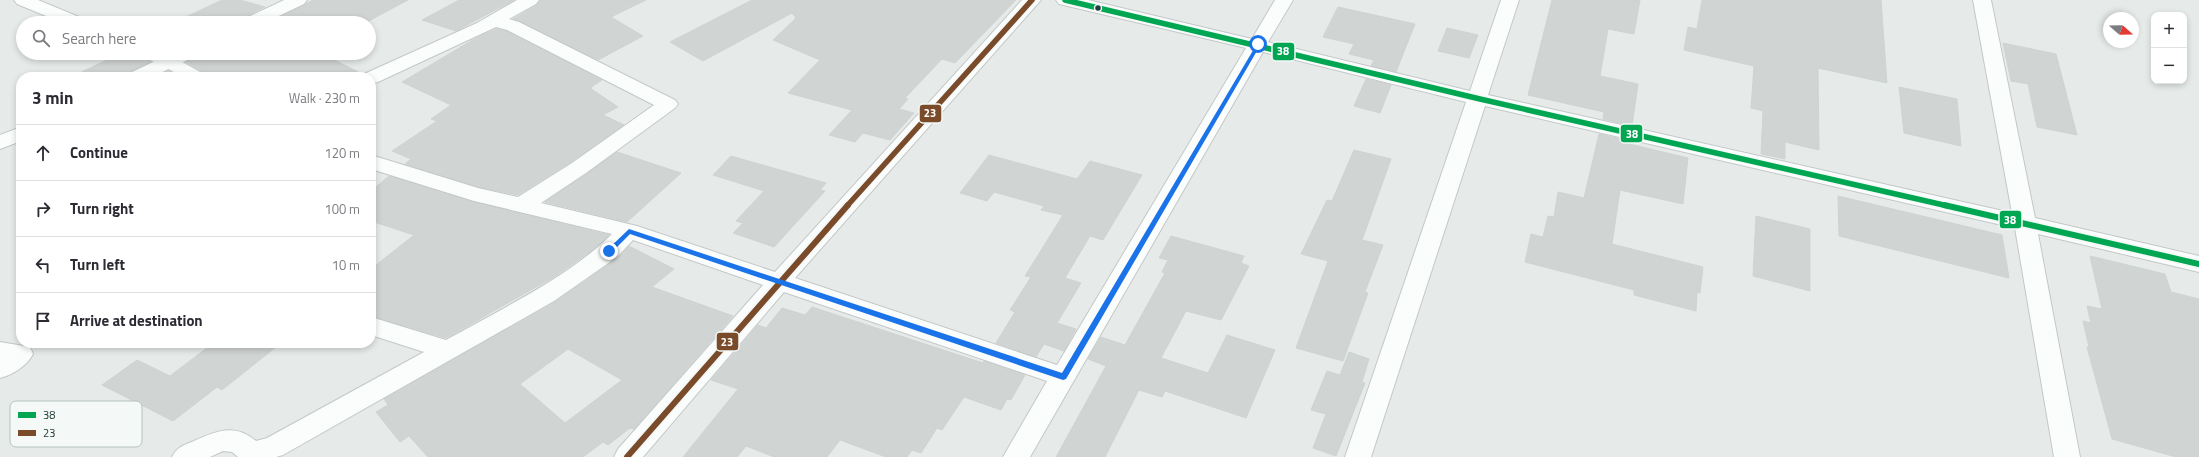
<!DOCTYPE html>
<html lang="en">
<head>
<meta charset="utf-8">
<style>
  :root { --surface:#fff; --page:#f7f7f7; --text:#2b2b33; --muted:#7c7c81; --line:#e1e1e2 }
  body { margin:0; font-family:"Titillium Web",sans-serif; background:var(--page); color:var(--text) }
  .controls { position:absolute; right:12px; top:12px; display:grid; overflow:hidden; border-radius:8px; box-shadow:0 2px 6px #0003 }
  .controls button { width:36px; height:36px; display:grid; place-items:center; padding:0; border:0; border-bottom:1px solid var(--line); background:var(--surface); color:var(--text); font:20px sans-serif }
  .compass { position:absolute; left:2103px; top:12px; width:36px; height:36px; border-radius:50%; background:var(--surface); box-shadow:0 2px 6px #0003; rotate:110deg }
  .stop { position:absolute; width:12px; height:12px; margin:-9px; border:3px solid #1a73e8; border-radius:50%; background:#fff }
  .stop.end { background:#1a73e8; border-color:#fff; box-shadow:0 1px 4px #0008 }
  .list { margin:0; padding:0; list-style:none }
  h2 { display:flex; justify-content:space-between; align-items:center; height:52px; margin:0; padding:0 16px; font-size:17px }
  h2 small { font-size:13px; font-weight:400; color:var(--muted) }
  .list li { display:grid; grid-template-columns:26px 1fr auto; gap:12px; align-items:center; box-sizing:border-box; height:56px; padding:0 16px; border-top:1px solid var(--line) }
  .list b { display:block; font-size:15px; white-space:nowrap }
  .list em { font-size:13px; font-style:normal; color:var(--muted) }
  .icon { flex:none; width:22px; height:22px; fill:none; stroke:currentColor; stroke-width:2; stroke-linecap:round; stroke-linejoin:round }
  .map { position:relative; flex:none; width:2199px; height:457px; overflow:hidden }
  .search { position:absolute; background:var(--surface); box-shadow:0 2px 6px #0003; left:16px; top:16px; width:360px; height:44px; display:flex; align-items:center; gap:10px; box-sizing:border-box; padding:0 14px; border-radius:22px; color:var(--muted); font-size:15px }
  .panel { position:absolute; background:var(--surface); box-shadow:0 2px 6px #0003; left:16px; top:72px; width:360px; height:276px; border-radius:16px }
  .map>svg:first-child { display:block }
  .building { fill:#d0d4d3; stroke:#ced4d3; fill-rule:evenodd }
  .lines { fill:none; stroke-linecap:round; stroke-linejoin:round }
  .minor-casing { stroke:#c3c8c7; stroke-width:2 }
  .secondary-casing { stroke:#c2c8c7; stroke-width:2 }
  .minor { fill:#fbfcfc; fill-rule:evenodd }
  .secondary { fill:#fbfcfc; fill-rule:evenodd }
  .bus-1-far1-casing { stroke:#f4f9f8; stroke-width:8 }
  .bus-1-casing { stroke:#f4f9f8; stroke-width:10 }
  .bus-2-far1-casing { stroke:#f4f9f8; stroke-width:8 }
  .bus-2-casing { stroke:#f4f9f8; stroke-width:10 }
  .bus-1-far1 { stroke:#00a651; stroke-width:5.5 }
  .bus-1 { stroke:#00a651; stroke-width:6 }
  .bus-2-far1 { stroke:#7a4b2a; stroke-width:5.5 }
  .bus-2 { stroke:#7a4b2a; stroke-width:6 }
  .route { fill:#1a73e8 }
  .bus-dot { fill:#243d3c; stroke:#f4f9f8; stroke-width:1.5 }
  .key { fill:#f4f9f8; stroke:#b6c1c0; stroke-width:1 }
  .key-label { font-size:11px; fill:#243d3c }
  .line-badge { stroke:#f4f9f8; stroke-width:1.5 }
  .badge-label { font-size:11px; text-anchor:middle; font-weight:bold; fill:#fff }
</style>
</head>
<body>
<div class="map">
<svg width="2199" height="457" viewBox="0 0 2199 457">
  <rect width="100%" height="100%" fill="#e6ebea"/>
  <!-- building -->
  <g class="building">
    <polygon points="222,0 240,0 265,7 243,18 240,23 173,23"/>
    <polygon points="313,0 408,0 365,23 268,23"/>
    <polygon points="459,0 514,0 456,31 422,20"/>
    <polygon points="540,0 646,0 611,17 643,36 598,60 513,19 537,5"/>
    <polygon points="752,0 1016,0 955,63 942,59 905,98 908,99 899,109 914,113 890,140 863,133 855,142 829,135 852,110 788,93 820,60 773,40 796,18 792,13 703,61 670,42"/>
    <polygon points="1552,0 1640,0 1634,34 1608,29 1600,76 1638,84 1632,126 1603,119 1604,112 1528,95"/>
    <polygon points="1702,0 1881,0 1887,83 1818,68 1819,150 1785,142 1785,159 1761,154 1763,111 1751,108 1754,66 1684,50 1688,27 1697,29"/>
    <polygon points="1338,7 1415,24 1396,72 1371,66 1374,60 1349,54 1354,44 1323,37"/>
    <polygon points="1447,28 1478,35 1469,58 1438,51"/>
    <polygon points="496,29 506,31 602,80 590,88 618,107 603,115 624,125 571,162 518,195 478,187 405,164 411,159 392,151 437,121 431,119 451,105 402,82 476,38"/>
    <polygon points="2003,43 2056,54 2077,135 2037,127 2028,84 2011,81"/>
    <polygon points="109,53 139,53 141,58 150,62 129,72 126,77 71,77 109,59 103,56"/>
    <polygon points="197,53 321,53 362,74 361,77 206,77 203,72 186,62 195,58"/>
    <polygon points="169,71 179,77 155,77"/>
    <polygon points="1366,79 1391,85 1380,113 1354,106"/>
    <polygon points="1899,87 1957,99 1961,146 1904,133"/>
    <polygon points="1599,134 1629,141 1629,144 1688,158 1683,204 1620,190 1612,244 1703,267 1700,293 1697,292 1696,311 1634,295 1634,290 1525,262 1531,234 1543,237 1548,216 1554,217 1558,192 1584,198"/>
    <polygon points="1354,150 1391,159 1362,240 1383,245 1365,292 1368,293 1343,361 1296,348 1328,261 1301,254 1327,200 1332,201"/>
    <polygon points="617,152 681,173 627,222 545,202"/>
    <polygon points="989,155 1077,179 1090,161 1142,175 1103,240 1090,236 1065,278 1081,283 1057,323 1076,329 1064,351 1044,344 1036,357 996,343 1015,312 1010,310 1031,277 1025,276 1063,215 1041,210 1044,206 994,192 987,201 960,193"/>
    <polygon points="731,156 826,183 820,190 825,191 774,247 733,233 743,223 736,221 764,191 713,175"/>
    <polygon points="389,176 474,202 609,235 594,249 554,277 446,338 371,316 371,269 414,235 371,221 371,191"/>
    <polygon points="1838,196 2002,235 2009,278 1839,236"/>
    <polygon points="1756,216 1810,229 1810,291 1753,276"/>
    <polygon points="1171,236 1244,256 1241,263 1249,266 1221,320 1186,311 1161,358 1208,373 1227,335 1275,350 1246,418 1165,391 1162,397 1139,390 1105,457 1056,457 1106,366 1088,359 1101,337 1125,345 1165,273 1162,272 1168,260 1159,258"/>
    <path d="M 629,246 L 674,269 L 652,287 L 733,316 L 634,429 L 630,428 L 608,445 L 603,442 L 583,457 L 428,457 L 409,436 L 400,442 L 376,412 L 388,405 L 384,399 L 555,302 L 618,258 ZM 568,349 L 622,380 L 565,423 L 520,384 Z"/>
    <polygon points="2090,256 2165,274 2171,292 2199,299 2199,457 2176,457 2112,439 2087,347 2089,347 2083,321 2091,323 2087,306 2102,309"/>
    <polygon points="812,307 983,363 984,361 1025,375 1011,400 1007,399 1001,410 964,397 942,430 937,428 921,453 912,450 907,457 886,457 840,440 827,457 774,457 746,446 737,457 683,457 738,389 711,380 758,325 766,328 782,308 805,315"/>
    <polygon points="220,343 281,343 222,390 217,387 173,421 102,385 137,360 170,376 208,347 212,349"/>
    <polygon points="1349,352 1369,359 1362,382 1365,383 1336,456 1313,448 1326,414 1311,410 1327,371 1340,375"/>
  </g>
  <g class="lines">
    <!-- minor casing -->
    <g class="minor-casing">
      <g id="minor">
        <polygon points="14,0 38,0 84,19 87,23 63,23 17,4"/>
        <path d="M 517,0 L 539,0 L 536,4 L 509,19 L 519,22 L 675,100 L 678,104 L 675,108 L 586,173 L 541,203 L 637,226 L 775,272 L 1022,0 L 1041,0 L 795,278 L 1057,365 L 1246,48 L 1059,4 L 1056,0 L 1088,0 L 1252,39 L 1275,0 L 1293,0 L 1268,42 L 1470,91 L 1501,0 L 1519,0 L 1488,95 L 2012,213 L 1973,0 L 1991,0 L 2035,218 L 2199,256 L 2199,272 L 2038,234 L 2080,457 L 2054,457 L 2015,228 L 1485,106 L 1371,457 L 1345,457 L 1466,102 L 1263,52 L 1030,457 L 1003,457 L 1047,381 L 784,292 L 643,457 L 614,457 L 618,449 L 763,285 L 633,240 L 617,257 L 554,301 L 283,455 L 276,457 L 238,457 L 232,452 L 223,451 L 210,457 L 172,457 C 177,447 184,445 194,441 C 216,431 235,423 256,441 L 267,438 L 424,352 L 371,335 L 371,317 L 446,340 C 499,310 569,277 612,234 L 474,201 L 371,169 L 371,155 L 478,188 L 518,197 L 572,163 L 654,105 L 507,30 L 496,27 L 378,82 L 371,84 L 371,77 L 362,77 L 364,74 L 477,23 Z"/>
        <polygon points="140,53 166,53 202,73 205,77 182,77 162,65 142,57"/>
        <path d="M 0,342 L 30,347 L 33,354 C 27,366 12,375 0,378 Z"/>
      </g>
    </g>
    <!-- secondary casing -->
    <g class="secondary-casing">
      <g id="secondary">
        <polygon points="284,0 307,0 304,4 264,23 241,23 244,19"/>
        <polygon points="172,53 196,53 194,57 152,77 127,77 130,73"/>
        <polygon points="21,127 21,141 0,149 0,135"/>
      </g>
    </g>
    <!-- minor -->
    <use href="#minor" class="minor"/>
    <!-- secondary -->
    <use href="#secondary" class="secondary"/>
    <!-- bus-1-far1 casing -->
    <g class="bus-1-far1-casing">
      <polyline id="bus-1-far1" points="1065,0 1480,99 1948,206"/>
    </g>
    <!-- bus-1 casing -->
    <g class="bus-1-casing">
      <polyline id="bus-1" points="1944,205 2199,264"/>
    </g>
    <!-- bus-2-far1 casing -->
    <g class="bus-2-far1-casing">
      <polyline id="bus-2-far1" points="847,206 1032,0"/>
    </g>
    <!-- bus-2 casing -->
    <g class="bus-2-casing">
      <polyline id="bus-2" points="627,457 848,205"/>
    </g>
    <!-- bus-1-far1 -->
    <use href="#bus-1-far1" class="bus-1-far1"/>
    <!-- bus-1 -->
    <use href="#bus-1" class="bus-1"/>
    <!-- bus-2-far1 -->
    <use href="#bus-2-far1" class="bus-2-far1"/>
    <!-- bus-2 -->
    <use href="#bus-2" class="bus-2"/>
  </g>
  <!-- route -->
  <polygon class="route" points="1258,42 1261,44 1066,379 1063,380 630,234 612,252 606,251 629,229 1062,373"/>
  <!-- markers -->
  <circle class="bus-dot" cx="1098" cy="8" r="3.5"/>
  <!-- legend -->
  <rect x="10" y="401" width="132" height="46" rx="6" class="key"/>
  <rect x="18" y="412" width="18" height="6" fill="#00a651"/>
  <rect x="18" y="430" width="18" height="6" fill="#7a4b2a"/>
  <g class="key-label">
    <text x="43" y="419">38</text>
    <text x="43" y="437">23</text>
  </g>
  <g class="line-badge">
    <rect x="1272" y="42" width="23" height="19" rx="4" fill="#00a651"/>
    <rect x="919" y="104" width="23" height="19" rx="4" fill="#7a4b2a"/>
    <rect x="1620" y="124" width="23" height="19" rx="4" fill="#00a651"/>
    <rect x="1999" y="210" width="23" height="19" rx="4" fill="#00a651"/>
    <rect x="716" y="332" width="23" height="19" rx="4" fill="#7a4b2a"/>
  </g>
  <g class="badge-label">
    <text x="1283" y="55">38</text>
    <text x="930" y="117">23</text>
    <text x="1632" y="138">38</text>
    <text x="2010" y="224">38</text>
    <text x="727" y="346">23</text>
  </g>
</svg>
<div class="controls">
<button>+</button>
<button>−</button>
</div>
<svg class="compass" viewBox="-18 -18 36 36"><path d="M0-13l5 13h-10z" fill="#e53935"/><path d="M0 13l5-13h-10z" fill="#7c7c81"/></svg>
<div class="stop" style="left:1258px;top:44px"></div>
<div class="stop end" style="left:609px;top:251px"></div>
<div class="search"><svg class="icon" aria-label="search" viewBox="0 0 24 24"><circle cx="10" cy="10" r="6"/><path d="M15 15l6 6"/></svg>Search here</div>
<section class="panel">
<h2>3 min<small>Walk · 230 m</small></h2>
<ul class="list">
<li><svg class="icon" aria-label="ahead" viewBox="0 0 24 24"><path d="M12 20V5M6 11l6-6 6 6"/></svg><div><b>Continue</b></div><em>120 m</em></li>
<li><svg class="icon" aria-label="right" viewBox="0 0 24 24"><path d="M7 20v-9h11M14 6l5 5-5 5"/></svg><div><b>Turn right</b></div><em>100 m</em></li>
<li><svg class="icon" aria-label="left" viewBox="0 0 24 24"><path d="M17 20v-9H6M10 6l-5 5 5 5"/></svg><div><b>Turn left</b></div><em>10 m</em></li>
<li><svg class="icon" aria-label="arrive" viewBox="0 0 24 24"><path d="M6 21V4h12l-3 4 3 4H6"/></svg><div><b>Arrive at destination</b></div></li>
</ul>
</section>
</div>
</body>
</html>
